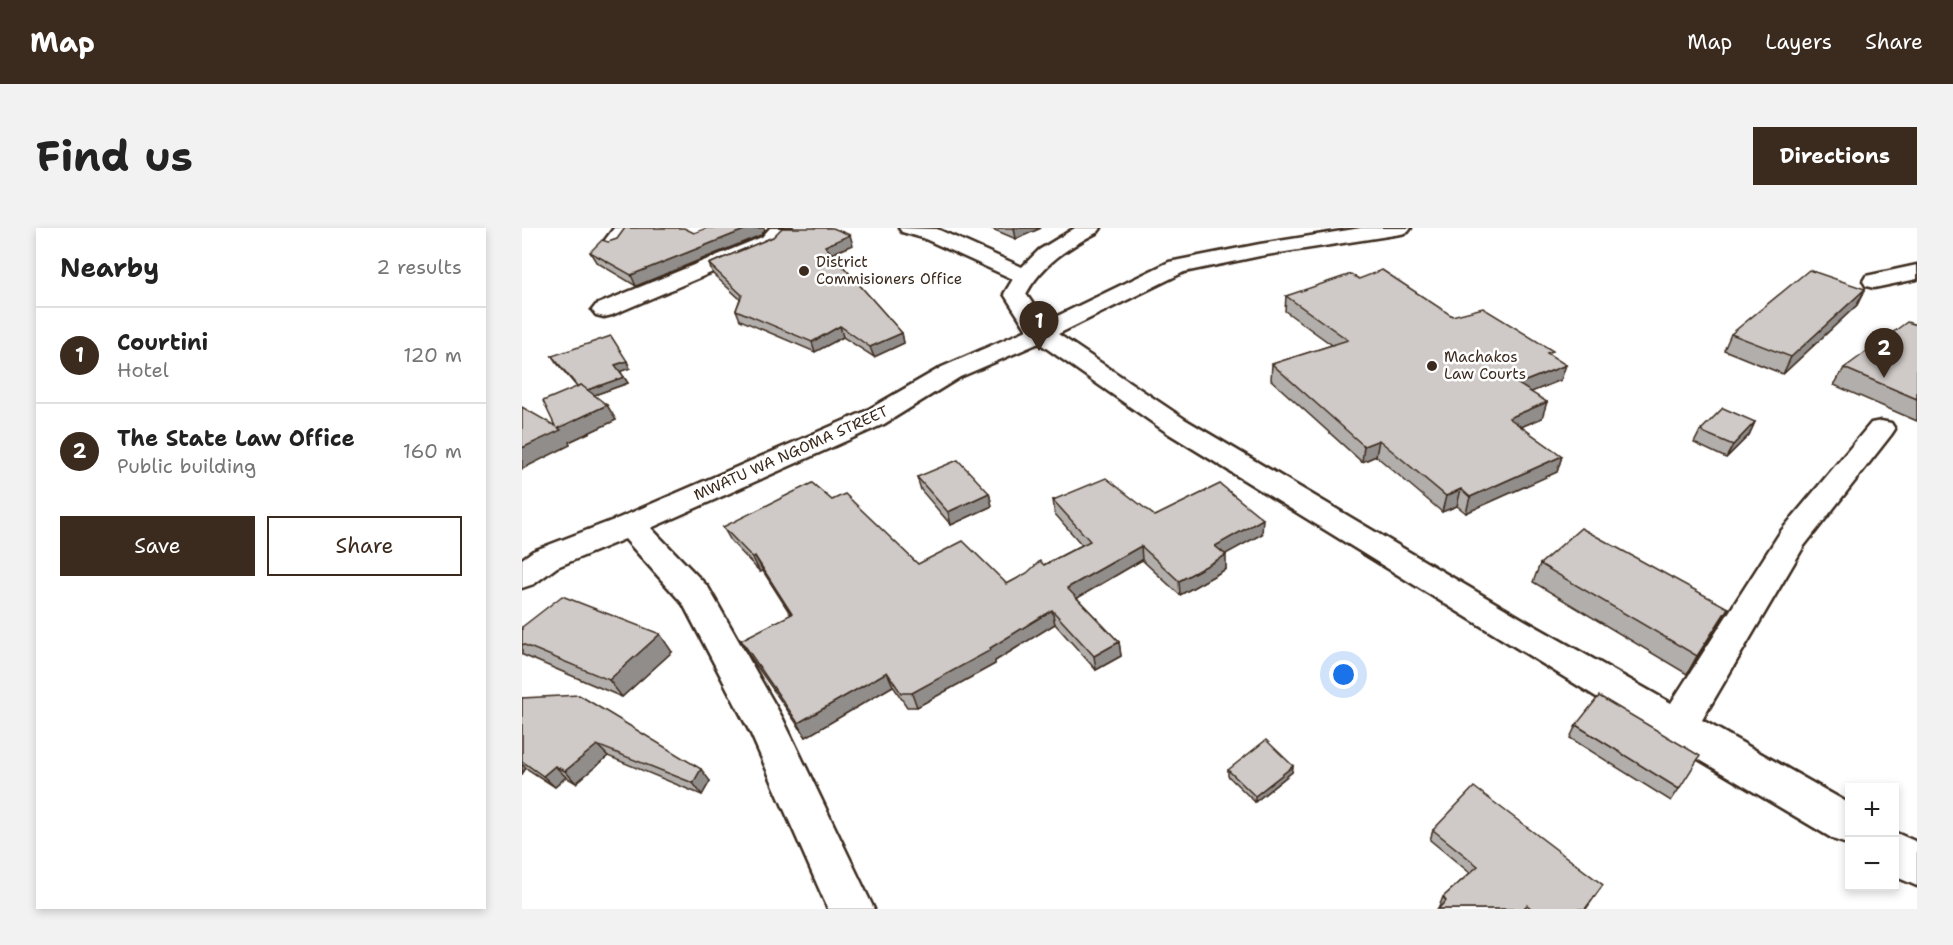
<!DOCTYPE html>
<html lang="en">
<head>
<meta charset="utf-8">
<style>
  :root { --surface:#fff; --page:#f2f2f2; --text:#222; --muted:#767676; --line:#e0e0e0; --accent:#3b2a1e }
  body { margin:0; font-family:"Shantell Sans",sans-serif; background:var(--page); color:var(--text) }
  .controls { position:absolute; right:18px; bottom:18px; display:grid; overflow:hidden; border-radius:0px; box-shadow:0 3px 9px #0003 }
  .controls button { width:54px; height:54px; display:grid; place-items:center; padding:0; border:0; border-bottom:2px solid var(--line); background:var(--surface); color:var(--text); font:30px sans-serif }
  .you { position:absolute; left:822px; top:447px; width:21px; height:21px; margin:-15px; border:4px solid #fff; border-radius:50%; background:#1a73e8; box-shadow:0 0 0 9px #1a73e833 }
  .badge { display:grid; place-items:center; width:39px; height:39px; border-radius:50%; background:var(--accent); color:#fff; font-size:20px; font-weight:700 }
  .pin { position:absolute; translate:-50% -50px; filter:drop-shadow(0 2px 3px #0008) }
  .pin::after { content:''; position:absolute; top:32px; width:21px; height:18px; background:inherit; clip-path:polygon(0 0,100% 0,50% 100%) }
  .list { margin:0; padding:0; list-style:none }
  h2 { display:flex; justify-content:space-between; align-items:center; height:78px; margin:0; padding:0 24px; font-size:26px }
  h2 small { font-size:20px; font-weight:400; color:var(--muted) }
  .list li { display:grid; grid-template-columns:39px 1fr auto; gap:18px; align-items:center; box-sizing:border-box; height:96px; padding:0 24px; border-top:2px solid var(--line) }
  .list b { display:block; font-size:22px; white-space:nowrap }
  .list p { margin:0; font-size:20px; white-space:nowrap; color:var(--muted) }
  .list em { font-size:20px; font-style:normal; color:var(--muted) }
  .actions { display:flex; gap:12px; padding:18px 24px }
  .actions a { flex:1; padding:14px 0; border:2px solid var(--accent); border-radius:0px; text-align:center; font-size:21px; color:var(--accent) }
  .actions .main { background:var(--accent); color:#fff }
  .map { position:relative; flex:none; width:1395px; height:681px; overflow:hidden; border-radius:0px }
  header { display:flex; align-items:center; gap:36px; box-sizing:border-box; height:84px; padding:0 30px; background:var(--accent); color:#fff }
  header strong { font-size:28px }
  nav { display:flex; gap:33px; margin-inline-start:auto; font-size:21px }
  .intro { display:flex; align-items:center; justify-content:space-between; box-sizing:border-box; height:144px; padding:0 36px }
  h1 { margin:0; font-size:42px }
  .button { padding:15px 27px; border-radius:0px; background:var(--accent); color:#fff; font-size:21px; font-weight:700 }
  main { display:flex; gap:36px; padding:0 36px }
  aside { flex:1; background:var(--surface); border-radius:0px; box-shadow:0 3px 9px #0003 }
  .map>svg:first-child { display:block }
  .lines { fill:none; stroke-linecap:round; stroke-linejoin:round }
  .minor-casing { stroke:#3b2a1e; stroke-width:5 }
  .minor { fill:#fff; fill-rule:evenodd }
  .wall { fill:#b2aeab; stroke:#3b2a1e; stroke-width:1.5 }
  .shaded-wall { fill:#918d8b; stroke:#3b2a1e; stroke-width:1.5 }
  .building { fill:#cfcac7; stroke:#3b2a1e; stroke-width:1.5 }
  .poi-dot { fill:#3b2a1e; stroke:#fff; stroke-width:2 }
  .labels { text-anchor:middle; stroke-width:5; stroke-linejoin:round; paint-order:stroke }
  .far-poi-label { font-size:15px; fill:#3b2a1e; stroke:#fff; text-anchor:start }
  .far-street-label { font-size:15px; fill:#3b2a1e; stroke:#fff }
</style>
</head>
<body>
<header>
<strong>Map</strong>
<nav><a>Map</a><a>Layers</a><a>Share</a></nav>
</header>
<div class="intro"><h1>Find us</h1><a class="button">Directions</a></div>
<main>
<aside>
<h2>Nearby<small>2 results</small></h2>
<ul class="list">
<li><span class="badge">1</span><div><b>Courtini</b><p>Hotel</p></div><em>120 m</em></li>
<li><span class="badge">2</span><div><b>The State Law Office</b><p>Public building</p></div><em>160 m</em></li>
</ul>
<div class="actions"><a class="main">Save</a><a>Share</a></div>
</aside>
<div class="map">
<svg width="1395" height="681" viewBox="0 0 1395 681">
  <rect width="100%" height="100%" fill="#fff"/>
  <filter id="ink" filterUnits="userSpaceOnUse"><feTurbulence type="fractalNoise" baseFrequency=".0167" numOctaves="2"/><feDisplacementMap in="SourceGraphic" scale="12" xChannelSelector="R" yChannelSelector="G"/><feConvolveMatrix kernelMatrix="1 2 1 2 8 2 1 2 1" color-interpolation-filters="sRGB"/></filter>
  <g filter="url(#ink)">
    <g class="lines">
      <!-- minor casing -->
      <g class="minor-casing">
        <g id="minor">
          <polygon points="92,0 113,0 98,20 91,22 84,20 80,16"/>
          <polygon points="248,0 270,0 254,17 90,87 82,89 74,87 70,82 74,77 240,9"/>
          <path d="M 377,0 L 415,1 L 500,39 L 517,22 L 553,0 L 579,0 L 576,4 C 547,19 520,36 504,66 L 523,94 L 647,34 L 738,16 L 839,0 L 889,0 L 886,4 L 879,6 L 738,28 L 662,44 L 536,106 L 664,192 L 1004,393 L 1149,475 L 1259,303 L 1349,195 L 1359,193 L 1369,195 L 1373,201 L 1369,207 L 1282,318 L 1180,492 L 1328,576 L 1328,617 L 1313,612 L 1141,510 L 644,204 L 517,115 L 438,149 L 362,196 L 129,300 L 186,359 L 261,491 L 352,681 L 306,681 L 229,506 L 161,376 L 103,311 L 35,339 L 12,356 L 0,360 L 0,331 L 11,323 L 97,290 L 342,184 L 420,139 L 505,102 L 482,66 L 491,51 L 401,10 L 380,4 Z"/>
          <polygon points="1395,37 1395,51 1352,60 1344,58 1341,53 1344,48"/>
          <polygon points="1372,604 1395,614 1395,658 1372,648"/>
        </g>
      </g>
      <!-- minor -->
      <use href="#minor" class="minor"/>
    </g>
    <!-- wall -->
    <g class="wall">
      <polygon points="468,0 519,0 494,11"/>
      <polygon points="243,2 239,7 114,58 74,34 68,24 86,14 172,5"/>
      <polygon points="251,9 331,17 310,26 380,105 382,115 352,129 321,109 293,124 218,92 214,82 218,71 191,46 187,36"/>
      <polygon points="837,51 1029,128 1039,152 1009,164 1020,190 999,199 1040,228 1035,244 944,285 935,278 920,284 854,228 840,234 749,152 750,136 810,117 763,83 764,68"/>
      <polygon points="1343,61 1335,77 1261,146 1202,122 1209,106"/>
      <polygon points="1395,97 1395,193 1312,157 1322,140"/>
      <polygon points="30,128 108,140 98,143 106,155 72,167 94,192 47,214 48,217 33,198 55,159 34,134"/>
      <polygon points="1233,194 1227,207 1204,230 1172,215 1178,203"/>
      <polygon points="395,249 467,265 470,278 429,297 399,262"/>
      <polygon points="310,272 396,336 485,356 560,317 533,286 531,272 740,306 703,326 704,341 658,367 620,332 555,370 597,414 599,428 574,442 533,396 473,433 473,436 395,479 385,479 371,458 284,509 227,427 219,412 269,387 241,343 238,344 209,313 201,299"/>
      <polygon points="1018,336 1206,380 1165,446 1011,354"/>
      <polygon points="0,399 150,424 100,469 1,427 0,426"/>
      <polygon points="0,470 188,553 180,567 86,528 54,555 44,549 33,559 4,540 0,546"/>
      <polygon points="1054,497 1157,561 1149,573 1048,510"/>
      <polygon points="771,538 770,544 733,574 706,548 706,542"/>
      <polygon points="911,602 1081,657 1064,681 916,681 918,679 917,679 921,669 948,645 908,612"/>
    </g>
    <!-- shaded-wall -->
    <g class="shaded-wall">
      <polygon points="227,0 242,0 243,2 239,7 114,58 109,47"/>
      <polygon points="492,0 519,0 494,11"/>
      <polygon points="328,7 331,17 306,27 303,18"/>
      <polygon points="1343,61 1335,77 1261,146 1269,129"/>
      <polygon points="318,98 321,109 293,124 290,114"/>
      <polygon points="380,105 382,115 352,129 348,119"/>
      <polygon points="105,133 108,140 97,144 93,137"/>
      <polygon points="1044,137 1039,152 992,171 996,156"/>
      <polygon points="102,149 106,155 64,170 60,164"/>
      <polygon points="1025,174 1020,190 982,206 987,190"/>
      <polygon points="85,177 94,192 47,214 48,217 0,241 0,220 36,200"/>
      <polygon points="1233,194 1227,207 1204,230 1211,217"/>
      <polygon points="857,212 854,228 840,234 842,218"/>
      <polygon points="1040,228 1035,244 944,285 948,269"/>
      <polygon points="939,261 935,278 920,284 924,268"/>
      <polygon points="467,265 470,278 429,297 426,284"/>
      <polygon points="741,291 740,306 693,332 693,318"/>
      <polygon points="619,318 620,332 547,375 545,360"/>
      <polygon points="704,327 704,341 658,367 657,353"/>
      <polygon points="233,328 241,343 238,344 231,330"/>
      <polygon points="1206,380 1196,398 1165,446 1175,428"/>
      <polygon points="530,382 533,396 473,433 473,436 395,479 390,465 468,420"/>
      <polygon points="138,406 150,424 100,469 87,452"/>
      <polygon points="597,414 599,428 574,442 572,428"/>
      <polygon points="365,444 371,458 284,509 276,495"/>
      <polygon points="75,517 86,528 54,555 43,543"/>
      <polygon points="0,536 4,540 0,546"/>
      <polygon points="33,538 44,549 33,559 21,548"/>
      <polygon points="771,538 770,544 733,574 733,568"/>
      <polygon points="179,541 188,553 180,567 171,555"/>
    </g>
    <!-- building -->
    <g class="building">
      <polygon points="103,0 162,0 172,5 185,0 227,0 109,47 68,24 80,12 86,14 95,11"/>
      <polygon points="260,0 311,0 328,7 303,18 380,105 348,119 318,98 290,114 214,82 220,67 187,36 251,9"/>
      <polygon points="860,42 930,88 961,80 1031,123 1025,125 1044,137 996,156 1025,174 987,190 1040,228 948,269 939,261 924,268 857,212 842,218 750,136 826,112 764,68 829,46 837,51"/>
      <polygon points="1287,42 1343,61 1269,129 1209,106"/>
      <polygon points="1385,94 1395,97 1395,171 1322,140"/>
      <polygon points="89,108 105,133 93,137 102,149 65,162 59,157 56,159 30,128"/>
      <polygon points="59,157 85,177 36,200 39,202 0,220 0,179 33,198 21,173"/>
      <polygon points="1201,180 1233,194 1211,217 1178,203"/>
      <polygon points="436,232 467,265 426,284 395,249"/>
      <polygon points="584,250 633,288 698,256 741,291 693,318 704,327 657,353 619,318 545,360 597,414 572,428 530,382 468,420 469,422 390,465 379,465 365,444 276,495 219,412 270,386 233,328 231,330 201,299 290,255 310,272 323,266 396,336 441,313 485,356 505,345 518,333 522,337 568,313 531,272"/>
      <polygon points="1059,300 1206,380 1175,428 1018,336"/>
      <polygon points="40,368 138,406 87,452 0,416 0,399"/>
      <polygon points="57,467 179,541 171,555 75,517 43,543 33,538 21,548 0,533 0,470"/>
      <polygon points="1077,468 1178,528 1157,561 1054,497"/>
      <polygon points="744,512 771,538 733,568 706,542"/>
      <polygon points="952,559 1081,657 1063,681 1010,681 1005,677 1001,681 916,681 924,673 921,669 956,638 911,602"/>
    </g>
  </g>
  <!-- markers -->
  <g class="poi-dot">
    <circle cx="282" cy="43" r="6"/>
    <circle cx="910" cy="138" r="6"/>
  </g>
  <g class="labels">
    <!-- far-poi labels -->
    <g class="far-poi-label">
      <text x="294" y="39">District<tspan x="294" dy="17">Commisioners Office</tspan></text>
      <text x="922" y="134">Machakos<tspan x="922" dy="17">Law Courts</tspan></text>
    </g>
    <!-- far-street labels -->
    <g class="far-street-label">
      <text transform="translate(269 225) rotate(-24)" y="5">MWATU WA NGOMA STREET</text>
    </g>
  </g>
</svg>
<div class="controls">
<button>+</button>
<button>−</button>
</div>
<div class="you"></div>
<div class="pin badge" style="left:517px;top:123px">1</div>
<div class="pin badge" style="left:1362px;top:150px">2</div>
</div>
</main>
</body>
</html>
